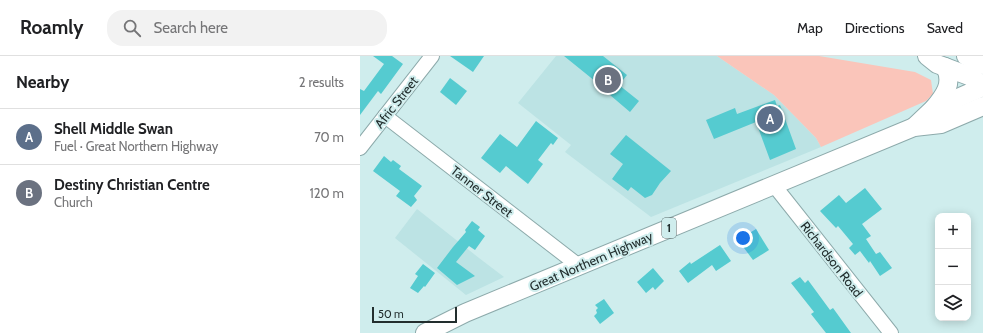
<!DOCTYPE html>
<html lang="en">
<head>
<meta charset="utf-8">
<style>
  :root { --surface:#fff; --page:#f2f2f2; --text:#202124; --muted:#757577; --line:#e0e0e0; --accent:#c83d25 }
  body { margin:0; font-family:Cabin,sans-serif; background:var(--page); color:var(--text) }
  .controls { position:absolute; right:12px; bottom:12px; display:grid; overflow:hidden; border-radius:8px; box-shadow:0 2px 10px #0003 }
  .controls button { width:36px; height:36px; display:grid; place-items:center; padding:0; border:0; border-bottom:1px solid var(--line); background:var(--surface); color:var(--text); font:20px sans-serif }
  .scale { position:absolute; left:12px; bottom:10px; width:85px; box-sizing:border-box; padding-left:4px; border:2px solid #222e2e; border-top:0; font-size:11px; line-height:14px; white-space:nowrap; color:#222e2e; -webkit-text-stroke:3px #cfeded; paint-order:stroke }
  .you { position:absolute; left:383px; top:182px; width:14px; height:14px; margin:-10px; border:3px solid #fff; border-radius:50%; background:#1a73e8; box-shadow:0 0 0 6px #1a73e833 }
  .badge { display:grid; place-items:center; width:26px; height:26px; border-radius:50%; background:var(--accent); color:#fff; font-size:13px; font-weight:700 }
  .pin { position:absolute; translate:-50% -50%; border:2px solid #fff; box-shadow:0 1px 4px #0006 }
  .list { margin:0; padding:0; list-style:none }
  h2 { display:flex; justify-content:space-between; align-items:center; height:52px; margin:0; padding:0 16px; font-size:17px }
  h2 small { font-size:13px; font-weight:400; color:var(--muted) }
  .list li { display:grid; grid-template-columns:26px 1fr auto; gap:12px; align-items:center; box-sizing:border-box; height:56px; padding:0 16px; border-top:1px solid var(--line) }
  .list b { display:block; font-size:15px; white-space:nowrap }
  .list p { margin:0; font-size:13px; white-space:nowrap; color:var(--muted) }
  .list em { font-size:13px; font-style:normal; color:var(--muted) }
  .icon { flex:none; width:22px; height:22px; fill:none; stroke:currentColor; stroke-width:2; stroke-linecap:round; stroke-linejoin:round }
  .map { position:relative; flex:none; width:623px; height:277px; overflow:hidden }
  header { display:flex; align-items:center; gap:24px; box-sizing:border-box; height:56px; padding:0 20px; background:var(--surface); border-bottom:1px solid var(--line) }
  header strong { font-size:19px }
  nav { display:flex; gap:22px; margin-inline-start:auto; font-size:14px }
  .search { width:280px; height:36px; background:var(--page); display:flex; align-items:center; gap:10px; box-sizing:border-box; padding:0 14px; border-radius:16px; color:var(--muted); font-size:15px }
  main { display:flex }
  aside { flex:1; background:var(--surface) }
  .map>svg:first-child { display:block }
  .built { fill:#bce3e4 }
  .green { fill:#fac5ba }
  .building { fill:#55cbd0 }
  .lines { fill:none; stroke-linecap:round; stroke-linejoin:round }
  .minor-casing { stroke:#8daaab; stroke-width:16 }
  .major-casing { stroke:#8daaab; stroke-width:20 }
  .minor { stroke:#fff; stroke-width:14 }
  .major { stroke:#fff; stroke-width:18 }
  .labels { text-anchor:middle; stroke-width:4; stroke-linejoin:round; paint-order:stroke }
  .shield { fill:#cfeded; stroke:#566767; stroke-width:1 }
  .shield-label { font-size:12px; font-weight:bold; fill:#222e2e }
  .street-label { font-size:13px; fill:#222e2e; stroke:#cfeded }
</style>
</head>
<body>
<header>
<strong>Roamly</strong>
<div class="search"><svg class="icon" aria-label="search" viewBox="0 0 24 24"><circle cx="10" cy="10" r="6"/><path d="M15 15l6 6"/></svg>Search here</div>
<nav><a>Map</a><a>Directions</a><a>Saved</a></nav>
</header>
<main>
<aside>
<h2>Nearby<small>2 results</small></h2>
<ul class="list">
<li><span class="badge" style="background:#5c6f8a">A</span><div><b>Shell Middle Swan</b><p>Fuel · Great Northern Highway</p></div><em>70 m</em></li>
<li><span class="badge" style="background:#6b7280">B</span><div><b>Destiny Christian Centre</b><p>Church</p></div><em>120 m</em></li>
</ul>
</aside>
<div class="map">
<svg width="623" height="277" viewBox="0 0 623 277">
  <rect width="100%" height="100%" fill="#cfeded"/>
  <!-- built -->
  <g class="built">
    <polygon points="196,0 357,0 414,39 456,82 461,91 291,161 205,96 211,89 158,47"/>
    <polygon points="57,153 119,202 144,221 106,239 35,182"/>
  </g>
  <!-- green -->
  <polygon class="green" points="357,0 459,0 555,16 571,24 573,38 566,45 461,91 456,82 414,39"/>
  <!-- building -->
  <g class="building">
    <polygon points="13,0 32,0 43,8 21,38 18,35 0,59 0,33 4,35 24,8"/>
    <polygon points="90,0 124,0 113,16"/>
    <polygon points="204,0 243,0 267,19 259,29 279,45 270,56 250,39 251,38"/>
    <polygon points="90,22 107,35 96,49 80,36"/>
    <polygon points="415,44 417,50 420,49 436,93 410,104 396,66 354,83 346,64 375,52 377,58"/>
    <polygon points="176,65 198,82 193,89 191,87 178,104 183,108 168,128 146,110 140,117 121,102 140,78 157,91"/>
    <polygon points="266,79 311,115 300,127 292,139 285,142 271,131 268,135 252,123 263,108 250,98"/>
    <polygon points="24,100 31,106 33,104 41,110 39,113 62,130 54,140 57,144 51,151 36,140 40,135 13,115"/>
    <polygon points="505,132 522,153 502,168 511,180 506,183 516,198 520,196 532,212 520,220 510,205 509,207 500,195 495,199 489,192 493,188 478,170 476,172 460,155 479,139 486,147"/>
    <polygon points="112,165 120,171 118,174 125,180 115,194 109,190 96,206 115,220 97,229 77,212 93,191 106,176 105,174"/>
    <polygon points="396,173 409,194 393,204 378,184"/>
    <polygon points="360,189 371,205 356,215 352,209 328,227 319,215 330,206 331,208"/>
    <polygon points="63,208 75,217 65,231 64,230 58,237 50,232 58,220 55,218"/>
    <polygon points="293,212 304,225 295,234 293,231 286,237 277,226"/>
    <polygon points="440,221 445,227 448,224 470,254 473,252 491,277 466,277 451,258 454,256 431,227"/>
    <polygon points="244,243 254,257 240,268 234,260 237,257 236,254 238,252 235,249"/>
  </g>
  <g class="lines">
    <!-- minor casing -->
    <g class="minor-casing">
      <g id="minor">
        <polyline points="25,60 219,210"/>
        <polyline points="0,92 72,0"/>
        <polyline points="413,128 531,277"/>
      </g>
    </g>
    <!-- major casing -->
    <g class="major-casing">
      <g id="major">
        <polyline points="567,0 577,8 609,20 623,29"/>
        <polyline points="606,0 623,9"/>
        <path d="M 574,52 C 584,40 594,27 585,11"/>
        <polyline points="554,71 573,53 623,31"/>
        <polyline points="65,277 105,257 554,71 581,68 623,50"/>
      </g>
    </g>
    <!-- minor -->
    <use href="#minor" class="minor"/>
    <!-- major -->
    <use href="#major" class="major"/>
  </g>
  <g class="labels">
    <!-- shield labels -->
    <rect class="shield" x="302" y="162" width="14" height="20" rx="3"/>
    <g class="shield-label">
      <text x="309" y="176">1</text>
    </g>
    <!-- street labels -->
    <g class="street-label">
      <text transform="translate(36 46) rotate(-52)" y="5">Afric Street</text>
      <text transform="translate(122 135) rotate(38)" y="5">Tanner Street</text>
      <text transform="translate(472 203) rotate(52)" y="5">Richardson Road</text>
      <text transform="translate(231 205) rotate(-23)" y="5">Great Northern Highway</text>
    </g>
  </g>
</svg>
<div class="controls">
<button>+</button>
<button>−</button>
<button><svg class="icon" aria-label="layers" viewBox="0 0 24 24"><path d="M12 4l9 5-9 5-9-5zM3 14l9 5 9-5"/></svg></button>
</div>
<div class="scale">50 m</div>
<div class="you"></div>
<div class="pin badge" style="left:410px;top:63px;background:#5c6f8a">A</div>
<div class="pin badge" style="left:248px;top:24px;background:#6b7280">B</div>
</div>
</main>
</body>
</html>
